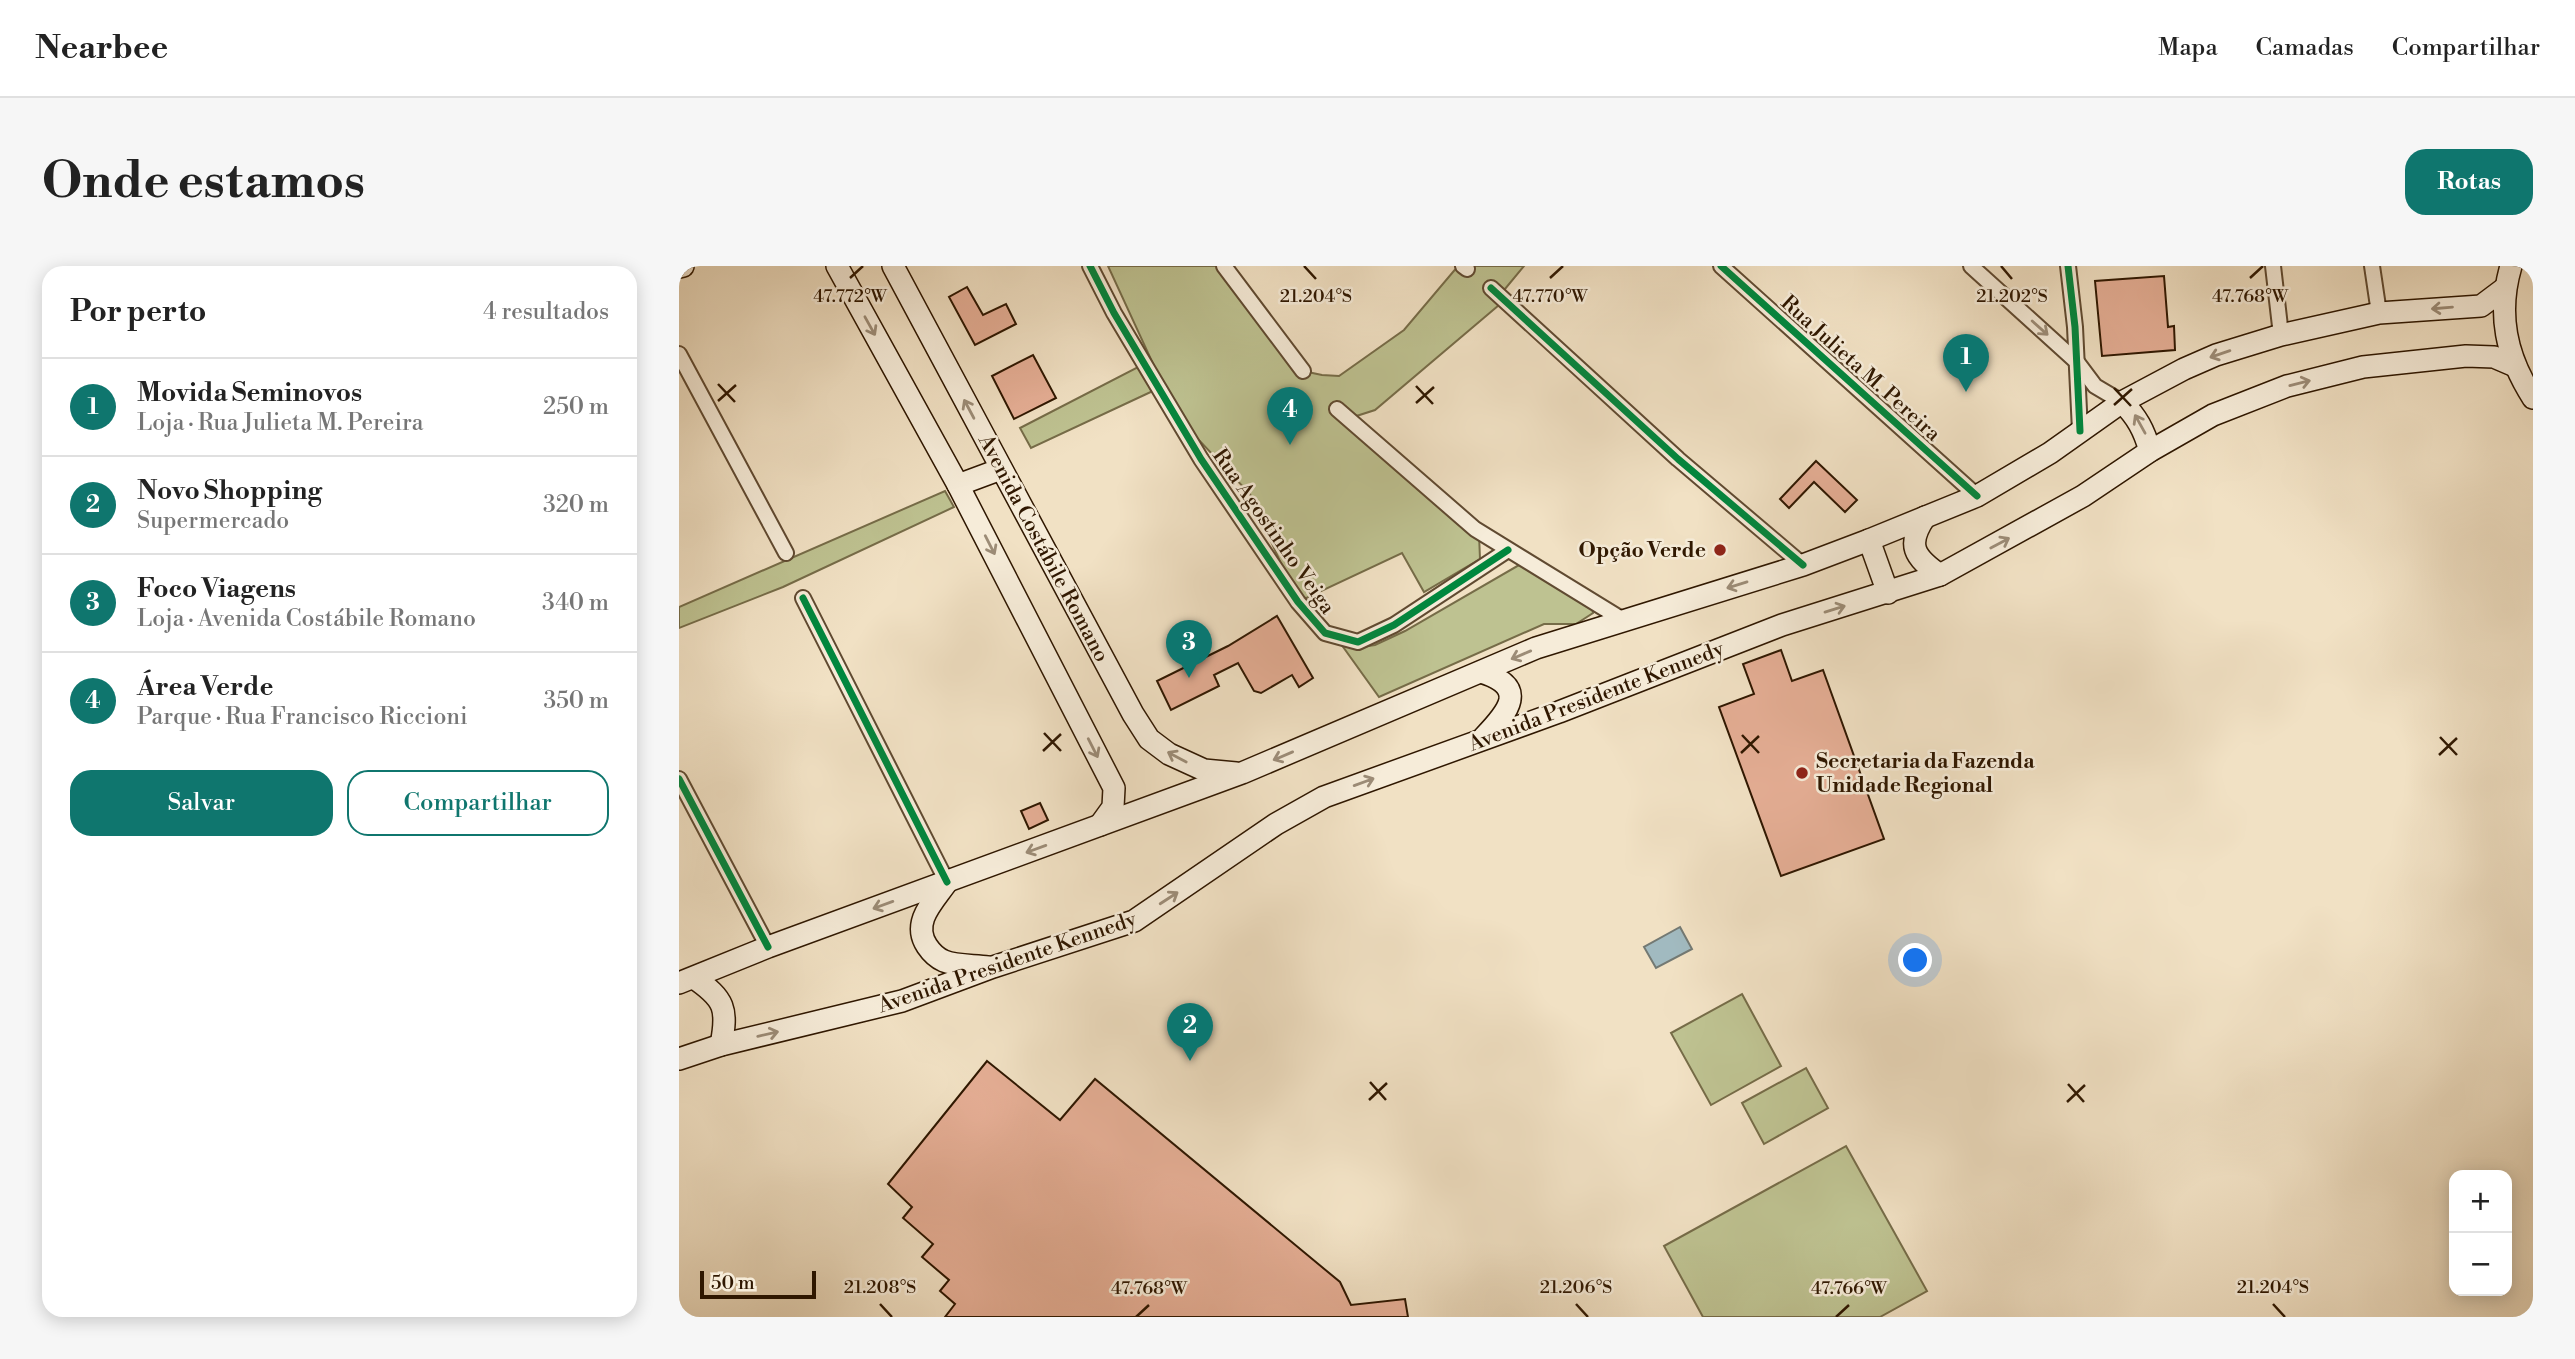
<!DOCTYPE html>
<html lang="pt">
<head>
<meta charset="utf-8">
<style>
  :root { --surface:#fff; --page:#f6f6f6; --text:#222; --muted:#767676; --line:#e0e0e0; --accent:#0f766e }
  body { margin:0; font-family:"Libre Bodoni",serif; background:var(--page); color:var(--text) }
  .controls { position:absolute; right:21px; bottom:21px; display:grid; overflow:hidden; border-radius:14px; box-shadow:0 4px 18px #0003 }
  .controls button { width:63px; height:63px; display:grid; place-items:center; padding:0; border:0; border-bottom:2px solid var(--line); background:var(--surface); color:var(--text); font:35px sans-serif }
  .scale { position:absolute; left:21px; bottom:18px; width:116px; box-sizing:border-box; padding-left:7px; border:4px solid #2f1700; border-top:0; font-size:19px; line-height:24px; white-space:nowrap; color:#2f1700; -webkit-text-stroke:5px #f6ecd9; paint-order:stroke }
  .you { position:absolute; left:1237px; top:695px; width:24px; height:24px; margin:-18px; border:5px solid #fff; border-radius:50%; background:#1a73e8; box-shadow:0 0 0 10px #1a73e833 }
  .badge { display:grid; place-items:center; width:46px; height:46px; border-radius:50%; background:var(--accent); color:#fff; font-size:23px; font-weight:700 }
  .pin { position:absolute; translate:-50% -58px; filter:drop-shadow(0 2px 4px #0008) }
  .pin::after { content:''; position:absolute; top:37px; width:24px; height:21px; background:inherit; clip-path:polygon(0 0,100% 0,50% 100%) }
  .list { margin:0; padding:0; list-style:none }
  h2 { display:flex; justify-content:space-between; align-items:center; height:91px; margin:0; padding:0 28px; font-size:30px }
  h2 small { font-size:23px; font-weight:400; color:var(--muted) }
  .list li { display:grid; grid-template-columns:46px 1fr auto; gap:21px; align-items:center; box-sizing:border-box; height:98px; padding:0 28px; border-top:2px solid var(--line) }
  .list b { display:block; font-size:26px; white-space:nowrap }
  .list p { margin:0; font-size:23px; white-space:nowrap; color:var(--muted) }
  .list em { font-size:23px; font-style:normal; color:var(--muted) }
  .actions { display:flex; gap:14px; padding:21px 28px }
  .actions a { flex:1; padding:16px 0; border:2px solid var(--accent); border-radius:21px; text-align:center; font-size:24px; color:var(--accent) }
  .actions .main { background:var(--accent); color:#fff }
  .map { position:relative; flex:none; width:1854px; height:1051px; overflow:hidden; border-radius:21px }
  header { display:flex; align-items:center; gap:42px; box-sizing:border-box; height:98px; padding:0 35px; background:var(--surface); border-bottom:2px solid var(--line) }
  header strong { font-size:33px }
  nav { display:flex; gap:38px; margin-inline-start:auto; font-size:24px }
  .intro { display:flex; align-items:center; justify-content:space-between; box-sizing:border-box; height:168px; padding:0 42px }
  h1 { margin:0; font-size:49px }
  .button { padding:18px 32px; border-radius:21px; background:var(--accent); color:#fff; font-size:24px; font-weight:700 }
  main { display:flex; gap:42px; padding:0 42px }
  aside { flex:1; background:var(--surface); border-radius:21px; box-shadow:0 4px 18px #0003 }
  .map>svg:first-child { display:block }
  .green { fill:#bec291; stroke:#766c48; stroke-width:2 }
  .water { fill:#a1bac0; stroke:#737973; stroke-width:2 }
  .building { fill:#e5ae95; stroke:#2f1700; stroke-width:2 }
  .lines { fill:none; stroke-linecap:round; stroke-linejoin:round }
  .street-casing { stroke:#604a31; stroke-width:18 }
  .secondary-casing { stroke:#2f1700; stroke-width:24 }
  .street { stroke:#f6ecd9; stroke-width:14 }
  .secondary { stroke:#f6ecd9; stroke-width:21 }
  .cycleway-casing { stroke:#f6ecd9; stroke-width:11 }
  .cycleway { stroke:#00873e; stroke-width:7 }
  .oneway { stroke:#9c8c77 }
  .ticks { fill:none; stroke:#2f1700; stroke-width:2.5 }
  .poi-dot { fill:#8f2418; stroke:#f6ecd9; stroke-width:2.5 }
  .labels { text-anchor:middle; stroke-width:5; stroke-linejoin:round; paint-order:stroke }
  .street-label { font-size:21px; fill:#2f1700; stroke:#f6ecd9 }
  .poi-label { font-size:21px; font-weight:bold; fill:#2f1700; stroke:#f6ecd9; text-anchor:end }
  .ticks-label { font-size:18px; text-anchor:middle; fill:#2f1700; stroke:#f6ecd9; stroke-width:5; stroke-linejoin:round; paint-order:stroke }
</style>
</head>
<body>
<header>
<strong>Nearbee</strong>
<nav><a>Mapa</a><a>Camadas</a><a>Compartilhar</a></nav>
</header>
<div class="intro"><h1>Onde estamos</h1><a class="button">Rotas</a></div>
<main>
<aside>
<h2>Por perto<small>4 resultados</small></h2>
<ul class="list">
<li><span class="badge">1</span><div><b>Movida Seminovos</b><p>Loja · Rua Julieta M. Pereira</p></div><em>250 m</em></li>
<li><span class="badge">2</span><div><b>Novo Shopping</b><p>Supermercado</p></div><em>320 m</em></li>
<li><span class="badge">3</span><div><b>Foco Viagens</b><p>Loja · Avenida Costábile Romano</p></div><em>340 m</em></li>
<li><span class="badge">4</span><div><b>Área Verde</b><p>Parque · Rua Francisco Riccioni</p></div><em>350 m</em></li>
</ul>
<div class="actions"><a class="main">Salvar</a><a>Compartilhar</a></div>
</aside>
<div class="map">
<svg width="1854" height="1051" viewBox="0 0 1854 1051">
  <rect width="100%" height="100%" fill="#f1e1c4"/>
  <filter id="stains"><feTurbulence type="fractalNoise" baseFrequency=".00286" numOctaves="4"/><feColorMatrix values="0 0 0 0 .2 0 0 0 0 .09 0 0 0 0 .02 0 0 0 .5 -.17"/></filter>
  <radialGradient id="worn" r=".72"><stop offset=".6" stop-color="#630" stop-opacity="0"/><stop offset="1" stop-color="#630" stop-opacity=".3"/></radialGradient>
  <!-- green -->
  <g class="green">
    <polygon points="429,0 546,0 624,105 643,109 660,110 725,64 779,0 845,0 821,29 820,39 696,144 665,154 800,268 801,293 745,326 723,287 619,336 571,228 499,152"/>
    <polygon points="461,100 476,124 352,182 341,162"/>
    <polygon points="266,225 275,241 104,321 0,362 0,341"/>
    <polygon points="847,295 912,334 914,347 897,358 865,358 700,431 662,378 676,382 696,379 726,365"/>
    <polygon points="1063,728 1102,800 1032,839 992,767"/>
    <polygon points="1127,802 1149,842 1085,878 1063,837"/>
    <polygon points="1167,880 1248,1025 1201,1051 1024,1051 985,980"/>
  </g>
  <!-- water -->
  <polygon class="water" points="1001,661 1013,683 977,702 965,681"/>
  <!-- building -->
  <g class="building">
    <polygon points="1485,10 1489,61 1495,60 1496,84 1423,90 1416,15"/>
    <polygon points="288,21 304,49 327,38 337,58 296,79 270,31"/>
    <polygon points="354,89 377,132 335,153 313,110"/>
    <polygon points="1137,195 1178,234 1166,246 1135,216 1110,242 1101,233"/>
    <polygon points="598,350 634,412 620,421 613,409 582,427 575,425 559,397 535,409 540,420 492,444 478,415 549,380"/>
    <polygon points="1102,384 1113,415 1144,404 1205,573 1102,610 1040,441 1075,428 1064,398"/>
    <polygon points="361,537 369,554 350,563 342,545"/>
    <polygon points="308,795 381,854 416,813 661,1016 672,1039 726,1033 729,1051 266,1051 276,1038 261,1025 270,1014 243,991 254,978 224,952 233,941 209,918"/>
  </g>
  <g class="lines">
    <!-- street casing -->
    <g class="street-casing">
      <g id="street">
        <polyline points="411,0 435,47 522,193 619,336 646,367 679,376 715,359 829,284"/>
        <polyline points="545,0 624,105"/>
        <polyline points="784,0 788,3"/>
        <polyline points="1042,0 1298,230"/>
        <polyline points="1292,0 1398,96 1416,120 1443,136"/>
        <polyline points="1389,0 1396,61 1401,165"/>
        <polyline points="1594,0 1602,69"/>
        <polyline points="1693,0 1700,47"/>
        <polyline points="812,22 999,193 1124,299"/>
        <polyline points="0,88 107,287"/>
        <polyline points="658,143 796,263 944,354"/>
        <polyline points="124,332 268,616"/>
        <polyline points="0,513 89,681"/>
      </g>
    </g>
    <!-- secondary casing -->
    <g class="secondary-casing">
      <g id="secondary">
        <polyline points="158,0 279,219 435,522 434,541 421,559"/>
        <polyline points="214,0 454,448 470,473 490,488 525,504 557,507"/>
        <path d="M 1832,0 C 1818,48 1827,90 1854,132"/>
        <polyline points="0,1 4,0"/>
        <path d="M 1443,136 C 1458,151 1465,164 1471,185"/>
        <polyline points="279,219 322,203"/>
        <path d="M 1246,251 C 1227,279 1235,291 1261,309"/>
        <polyline points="1190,274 1209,327"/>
        <path d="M 802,406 C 850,421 830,445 805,471"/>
        <path d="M 268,616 C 255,635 232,656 248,680 C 252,686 258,692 265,695 C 277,700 296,699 309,701"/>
        <path d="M 15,712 C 46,733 49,743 42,779"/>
        <polyline points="0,717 89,681 563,507 857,382 1124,299 1190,274 1298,230 1371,187 1443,136 1505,103 1537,89 1602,69 1700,47 1802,40 1826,22"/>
        <polyline points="0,793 42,779 223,735 314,701 455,655 597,558 645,531 880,446 1103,359 1261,309 1404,230 1471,185 1534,149 1608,120 1684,101 1787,90 1815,91 1836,100"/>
      </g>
    </g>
    <!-- street -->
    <use href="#street" class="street"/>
    <!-- secondary -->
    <use href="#secondary" class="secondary"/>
    <!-- cycleway casing -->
    <g class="cycleway-casing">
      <g id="cycleway">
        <polyline points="411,0 435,47 522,193 619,336 646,367 679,376 715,359 829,284"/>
        <polyline points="1042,0 1298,230"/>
        <polyline points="1389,0 1396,61 1401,165"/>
        <polyline points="812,22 999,193 1124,299"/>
        <polyline points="124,332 268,616"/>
        <polyline points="0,513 89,681"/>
      </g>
    </g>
    <!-- cycleway -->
    <use href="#cycleway" class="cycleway"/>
  </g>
  <!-- one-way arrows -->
  <defs><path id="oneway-shaft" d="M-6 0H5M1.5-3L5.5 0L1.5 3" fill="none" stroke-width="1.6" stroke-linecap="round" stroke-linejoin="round" transform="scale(1.75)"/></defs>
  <g class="oneway">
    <use href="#oneway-shaft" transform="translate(1763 42) rotate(175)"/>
    <use href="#oneway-shaft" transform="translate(191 60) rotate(61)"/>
    <use href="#oneway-shaft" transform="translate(1361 62) rotate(42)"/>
    <use href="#oneway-shaft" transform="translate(1541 88) rotate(161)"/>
    <use href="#oneway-shaft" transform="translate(1621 117) rotate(-14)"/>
    <use href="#oneway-shaft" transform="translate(290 143) rotate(-118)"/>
    <use href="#oneway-shaft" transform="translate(1461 158) rotate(-119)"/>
    <use href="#oneway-shaft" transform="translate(1321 277) rotate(-28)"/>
    <use href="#oneway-shaft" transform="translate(311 279) rotate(63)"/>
    <use href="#oneway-shaft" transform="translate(1058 319) rotate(163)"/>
    <use href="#oneway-shaft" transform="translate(1156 343) rotate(-17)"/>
    <use href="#oneway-shaft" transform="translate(842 389) rotate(157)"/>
    <use href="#oneway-shaft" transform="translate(414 482) rotate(63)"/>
    <use href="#oneway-shaft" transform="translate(604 490) rotate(157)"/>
    <use href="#oneway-shaft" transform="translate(498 491) rotate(-152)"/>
    <use href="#oneway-shaft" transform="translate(685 516) rotate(-20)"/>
    <use href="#oneway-shaft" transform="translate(357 583) rotate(160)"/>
    <use href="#oneway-shaft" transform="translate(490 632) rotate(-33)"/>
    <use href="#oneway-shaft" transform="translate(204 639) rotate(160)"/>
    <use href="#oneway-shaft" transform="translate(89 768) rotate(-13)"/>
  </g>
  <!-- ticks -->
  <path class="ticks" d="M 625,0 L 637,13M 1322,0 L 1333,13M 171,12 L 184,0M 871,12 L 884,0M 1571,12 L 1584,0M 39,118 L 56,136M 737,120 L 754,138M 1435,122 L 1452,140M 39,135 L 57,119M 737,137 L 755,121M 1435,139 L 1453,123M 365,467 L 382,485M 1063,469 L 1080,487M 1761,471 L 1778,489M 364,485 L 382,468M 1062,487 L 1080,470M 1760,489 L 1778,472M 691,816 L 707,834M 1389,818 L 1405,836M 690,834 L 708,817M 1388,836 L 1406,819M 201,1038 L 213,1051M 897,1038 L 909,1051M 1594,1038 L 1606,1051M 457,1051 L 470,1039M 1157,1051 L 1170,1039"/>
  <!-- markers -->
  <g class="poi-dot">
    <circle cx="1041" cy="284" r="7"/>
    <circle cx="1123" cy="507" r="7"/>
  </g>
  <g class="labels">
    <!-- street labels -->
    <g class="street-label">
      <text transform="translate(1182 102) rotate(42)" y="7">Rua Julieta M. Pereira</text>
      <text transform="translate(595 265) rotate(55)" y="7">Rua Agostinho Veiga</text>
      <text transform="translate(365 282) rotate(62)" y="7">Avenida Costábile Romano</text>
      <text transform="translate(917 430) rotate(-21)" y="7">Avenida Presidente Kennedy</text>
      <text transform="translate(328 696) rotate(-19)" y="7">Avenida Presidente Kennedy</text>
    </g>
    <!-- poi labels -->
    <g class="poi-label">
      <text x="1027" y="291">Opção Verde</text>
      <text x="1137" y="502" text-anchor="start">Secretaria da Fazenda<tspan x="1137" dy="24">Unidade Regional</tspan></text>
    </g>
  </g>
  <g class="ticks-label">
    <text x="171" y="36">47.772°W</text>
    <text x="871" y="36">47.770°W</text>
    <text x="1571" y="36">47.768°W</text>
    <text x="637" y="36">21.204°S</text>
    <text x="1333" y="36">21.202°S</text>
    <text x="201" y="1027">21.208°S</text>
    <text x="897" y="1027">21.206°S</text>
    <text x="1594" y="1027">21.204°S</text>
    <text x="470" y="1028">47.768°W</text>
    <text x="1170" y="1028">47.766°W</text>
  </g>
  <rect width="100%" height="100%" filter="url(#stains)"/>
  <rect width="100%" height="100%" fill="url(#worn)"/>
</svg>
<div class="controls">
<button>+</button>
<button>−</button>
</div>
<div class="scale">50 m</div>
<div class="you"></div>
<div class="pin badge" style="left:1287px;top:126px">1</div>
<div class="pin badge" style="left:511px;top:795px">2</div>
<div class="pin badge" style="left:510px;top:412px">3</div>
<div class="pin badge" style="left:611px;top:179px">4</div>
</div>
</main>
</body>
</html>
